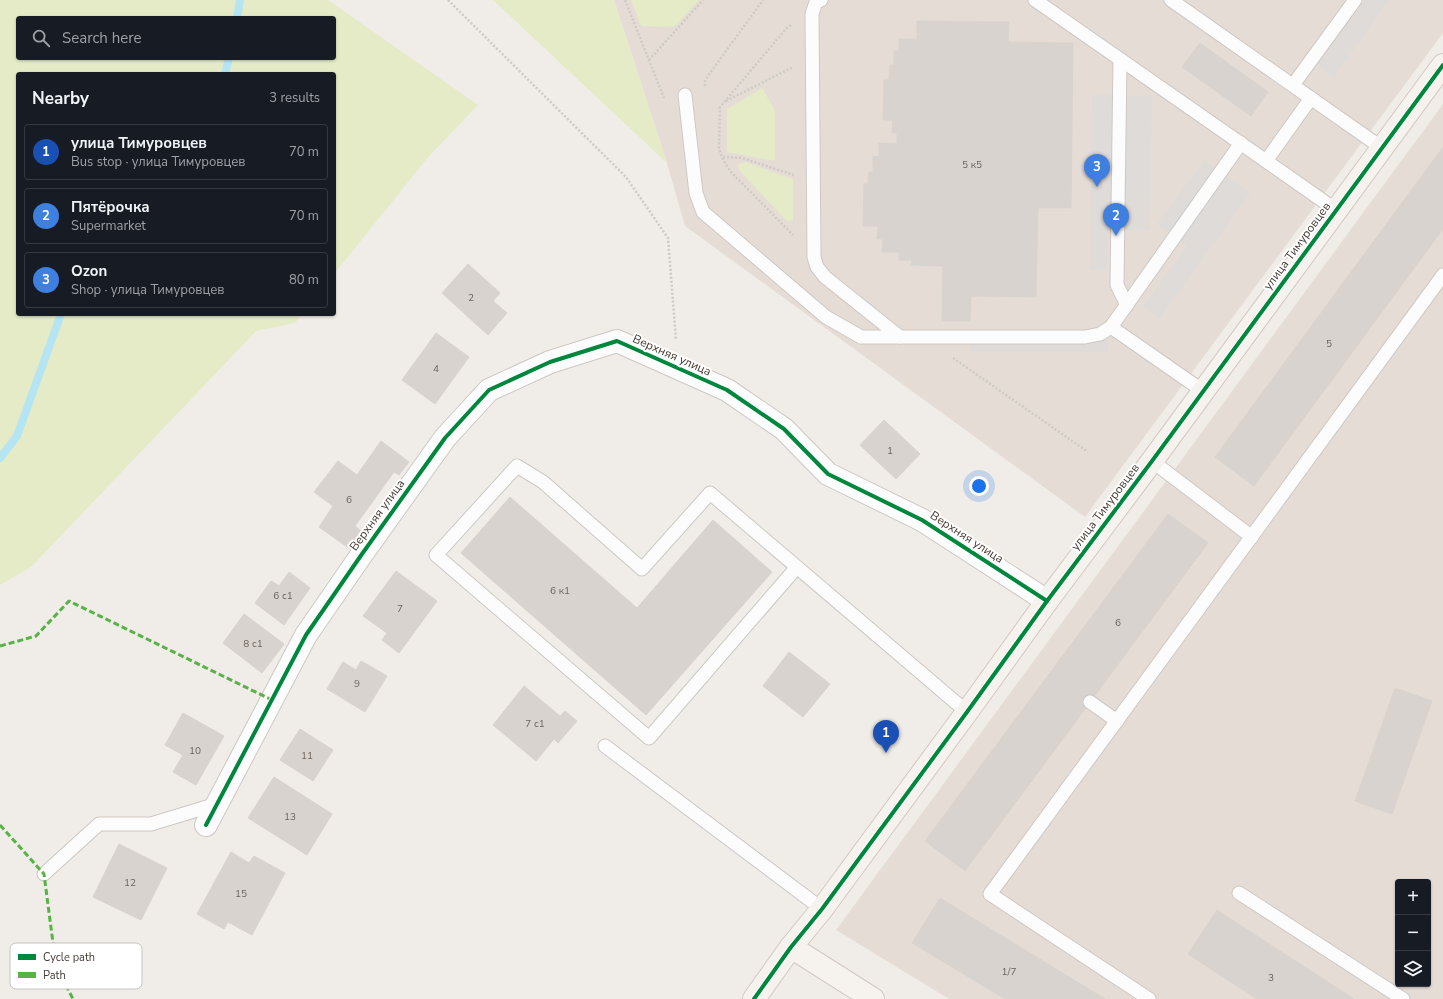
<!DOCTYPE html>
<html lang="en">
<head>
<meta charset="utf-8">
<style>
  :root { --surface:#171b24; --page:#242831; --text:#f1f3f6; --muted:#9ea1a6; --line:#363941; --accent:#1a73e8 }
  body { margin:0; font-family:"Nunito Sans",sans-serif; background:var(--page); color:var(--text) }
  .controls { position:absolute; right:12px; bottom:12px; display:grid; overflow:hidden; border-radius:4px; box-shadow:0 1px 3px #0004 }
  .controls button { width:36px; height:36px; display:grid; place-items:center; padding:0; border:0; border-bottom:1px solid var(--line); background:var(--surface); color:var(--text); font:20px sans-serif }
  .you { position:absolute; left:979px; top:486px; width:14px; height:14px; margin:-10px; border:3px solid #fff; border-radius:50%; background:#1a73e8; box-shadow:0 0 0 6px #1a73e833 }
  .badge { display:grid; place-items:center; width:26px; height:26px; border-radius:50%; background:var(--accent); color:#fff; font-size:13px; font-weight:700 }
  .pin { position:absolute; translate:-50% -33px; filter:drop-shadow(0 1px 2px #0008) }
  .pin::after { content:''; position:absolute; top:21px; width:14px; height:12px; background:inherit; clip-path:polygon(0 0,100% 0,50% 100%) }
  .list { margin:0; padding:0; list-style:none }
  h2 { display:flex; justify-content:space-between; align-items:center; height:52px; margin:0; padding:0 16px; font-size:17px }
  h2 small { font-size:13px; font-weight:400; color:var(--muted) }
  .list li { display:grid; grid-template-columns:26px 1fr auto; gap:12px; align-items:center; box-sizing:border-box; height:56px; margin:0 8px 8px; padding:0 8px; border:1px solid var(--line); border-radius:4px }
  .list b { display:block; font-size:15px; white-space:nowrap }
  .list p { margin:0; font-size:13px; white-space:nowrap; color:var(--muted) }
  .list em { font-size:13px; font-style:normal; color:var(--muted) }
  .icon { flex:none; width:22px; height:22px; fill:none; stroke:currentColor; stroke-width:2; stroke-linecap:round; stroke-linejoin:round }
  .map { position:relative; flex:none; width:1443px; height:999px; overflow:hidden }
  .search { position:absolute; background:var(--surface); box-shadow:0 1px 3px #0004; left:16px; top:16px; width:320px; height:44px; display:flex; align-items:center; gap:10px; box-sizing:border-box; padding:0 14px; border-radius:4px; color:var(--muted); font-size:15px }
  .panel { position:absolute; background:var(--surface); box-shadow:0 1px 3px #0004; left:16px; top:72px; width:320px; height:244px; border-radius:4px }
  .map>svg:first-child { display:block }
  .residential { fill:#e5ddd5; fill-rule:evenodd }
  .green { fill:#e4ebc6; fill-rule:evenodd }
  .parking { fill:#dfdbd8 }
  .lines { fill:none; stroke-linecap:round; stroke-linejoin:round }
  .stream { stroke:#b5e5f2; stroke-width:8 }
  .building { fill:#d8d3cf; stroke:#d9d3ce }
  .lane-casing { stroke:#cdc8c4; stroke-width:15 }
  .street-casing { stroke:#cdc8c4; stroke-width:24 }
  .secondary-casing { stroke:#d2c9c0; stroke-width:24 }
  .path { stroke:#cecac6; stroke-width:2.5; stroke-dasharray:2 2; stroke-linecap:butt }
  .lane { stroke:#fdfcfc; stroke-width:13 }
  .street { stroke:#fdfcfc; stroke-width:22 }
  .secondary { stroke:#f6f3ee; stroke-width:22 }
  .quiet { stroke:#57b346; stroke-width:3; stroke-dasharray:6 3; stroke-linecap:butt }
  .cycleway-casing { stroke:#fff; stroke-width:6 }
  .cycleway { stroke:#00873e; stroke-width:4 }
  .labels { text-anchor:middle; stroke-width:4; stroke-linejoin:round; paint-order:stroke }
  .number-label { font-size:10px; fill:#6d635c }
  .street-label { font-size:12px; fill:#473c34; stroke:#fff }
  .key { fill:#fff; stroke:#c8c4c2; stroke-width:1 }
  .key-label { font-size:11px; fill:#473c34 }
</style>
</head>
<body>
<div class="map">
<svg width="1443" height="999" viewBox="0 0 1443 999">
  <rect width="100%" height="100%" fill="#f0ece8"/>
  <!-- residential -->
  <g class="residential">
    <polygon points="614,0 1443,0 1443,33 1085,517 685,226 667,163"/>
    <path d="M 1443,104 L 1443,999 L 949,999 L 836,930 ZM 1398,882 L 1428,882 L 1428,984 L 1398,984 Z"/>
  </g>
  <!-- green -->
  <g class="green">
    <path d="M 0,0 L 328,0 L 478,105 L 429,156 L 334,274 L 334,74 L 18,74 L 18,314 L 302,314 L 295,323 L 256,331 L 31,567 L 0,585 ZM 18,18 L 334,18 L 334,58 L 18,58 Z"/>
    <polygon points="493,0 614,0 667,163"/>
    <polygon points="631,0 699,0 674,27 641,26"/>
    <polygon points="762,88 775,110 775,161 727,152 727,109"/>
    <polygon points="745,162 793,179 793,220 788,221 784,218 739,170 738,165"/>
  </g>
  <!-- parking -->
  <g class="parking">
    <polygon points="1365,0 1389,0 1334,77 1318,65"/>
    <polygon points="1092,95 1152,96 1150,230 1108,230 1107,270 1090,270"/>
    <polygon points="1204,160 1250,193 1160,318 1143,306 1187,246 1157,224"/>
    <rect x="969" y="340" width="139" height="12"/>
  </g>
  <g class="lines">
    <!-- stream -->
    <g class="stream">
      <polyline points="237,18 240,0"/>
      <polyline points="225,74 229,58"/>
      <polyline points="0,458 17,436 61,314"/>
    </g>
  </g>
  <!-- building -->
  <g class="building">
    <polygon points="917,21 1009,22 1008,42 1073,43 1071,208 1038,208 1036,297 971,296 970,321 942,321 943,266 911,265 912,260 899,260 899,252 882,252 883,239 877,239 878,226 863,226 864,184 868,184 869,172 873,172 873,156 879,157 879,143 897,144 897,133 892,133 893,120 883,120 884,80 889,80 890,65 894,65 894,51 899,51 899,39 917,39"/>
    <polygon points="1200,43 1268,92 1251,116 1182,67"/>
    <polygon points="1443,147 1443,229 1254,486 1215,457"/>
    <polygon points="468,264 500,293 493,301 507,313 488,335 442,293"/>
    <polygon points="436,333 469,357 435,404 402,380"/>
    <polygon points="884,420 920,454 896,479 860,445"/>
    <polygon points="381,441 409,462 399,475 394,472 355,526 362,532 350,549 319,527 333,506 314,492 338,461 357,475"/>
    <polygon points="510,497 637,608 713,520 772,572 646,715 461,553"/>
    <polygon points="1168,514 1208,543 965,871 925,841"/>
    <polygon points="396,571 437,601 399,653 382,640 387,633 363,616"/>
    <polygon points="289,572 310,588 284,625 255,603 271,581 279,586"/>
    <polygon points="244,614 284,644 262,673 223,643"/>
    <polygon points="789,652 830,684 803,717 763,686"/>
    <polygon points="361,661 387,676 365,712 327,689 343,662 356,670"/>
    <polygon points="524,686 560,716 565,711 577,721 558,743 554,739 536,761 493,725"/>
    <polygon points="1395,688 1432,701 1392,814 1355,801"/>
    <polygon points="183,713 224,736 196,785 173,772 183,755 165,745"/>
    <polygon points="300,729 333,750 313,781 280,760"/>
    <polygon points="274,777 332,814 307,855 248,818"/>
    <polygon points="119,844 167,868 141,920 93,897"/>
    <polygon points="231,852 249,863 254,856 285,873 252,935 228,922 224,929 197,914"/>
    <polygon points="940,898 1105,999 1005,999 912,943"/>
    <polygon points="1217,910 1354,999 1257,999 1188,954"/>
  </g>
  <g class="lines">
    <!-- lane casing -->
    <g class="lane-casing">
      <g id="lane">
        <polyline points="821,0 816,2 812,14 814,257 817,267 825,277 900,337 1085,337 1100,334 1111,327 1241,143"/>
        <polyline points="1035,0 1266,161 1311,98"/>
        <polyline points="1171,0 1382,148"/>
        <polyline points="1120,59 1117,285 1127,305"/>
        <polyline points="1293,85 1355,0"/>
        <polyline points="685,95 696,193 703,212 826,317 861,337 900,337"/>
        <polyline points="1266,161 1336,210"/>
        <polyline points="1111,327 1203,391"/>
        <polyline points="1152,461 1252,537"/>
        <polyline points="797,567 649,738 436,555 517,466 543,482 642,569 710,493 967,712"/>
        <polyline points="1090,702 1117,721"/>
        <polyline points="605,746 822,909"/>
        <polyline points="44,874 99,824 151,824 217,804"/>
        <polyline points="1239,893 1403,999"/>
        <polyline points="1149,999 990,894 1443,275"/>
      </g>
    </g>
    <!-- street casing -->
    <g class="street-casing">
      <polyline id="street" points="206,825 306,635 362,554 445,438 489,390 550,362 617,341 727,390 784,429 828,474 922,520 1047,601"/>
    </g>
    <!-- secondary casing -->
    <g class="secondary-casing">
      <g id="secondary">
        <polyline points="791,947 873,999"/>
        <polyline points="754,999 791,947 822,909 967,712 1047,601 1152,461 1443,65"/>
      </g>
    </g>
    <!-- path -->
    <g class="path">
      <polyline points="448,0 626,177 668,238 676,340"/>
      <polyline points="625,0 664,98"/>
      <polyline points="791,25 786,29 720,107 719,149 723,160 731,172 793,235"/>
      <polyline points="649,60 703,0"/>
      <polyline points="705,86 705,80 763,0"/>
      <polyline points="726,101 793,67"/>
      <polyline points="723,157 742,158 794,175"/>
      <polyline points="953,358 1088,452"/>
    </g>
    <!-- lane -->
    <use href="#lane" class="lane"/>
    <!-- street -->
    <use href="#street" class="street"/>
    <!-- secondary -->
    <use href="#secondary" class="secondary"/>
    <!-- quiet -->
    <g class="quiet">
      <polyline points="0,646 36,636 69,601 272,700"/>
      <polyline points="0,825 44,874 56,966 73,999"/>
    </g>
    <!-- cycleway casing -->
    <g class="cycleway-casing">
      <g id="cycleway">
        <polyline points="206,825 306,635 362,554 445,438 489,390 550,362 617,341 727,390 784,429 828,474 922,520 1047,601"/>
        <polyline points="754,999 791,947 822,909 967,712 1047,601 1152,461 1443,65"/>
      </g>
    </g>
    <!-- cycleway -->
    <use href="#cycleway" class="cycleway"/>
  </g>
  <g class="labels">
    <!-- number labels -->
    <g class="number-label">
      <text x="972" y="168">5 к5</text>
      <text x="471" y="301">2</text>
      <text x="1329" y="347">5</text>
      <text x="436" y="372">4</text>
      <text x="890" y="454">1</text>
      <text x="349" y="503">6</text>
      <text x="560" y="594">6 к1</text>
      <text x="283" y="599">6 с1</text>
      <text x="400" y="612">7</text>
      <text x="1118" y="626">6</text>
      <text x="253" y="647">8 с1</text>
      <text x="357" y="687">9</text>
      <text x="535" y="727">7 с1</text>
      <text x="195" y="754">10</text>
      <text x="307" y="759">11</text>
      <text x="290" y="820">13</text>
      <text x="130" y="886">12</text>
      <text x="241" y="897">15</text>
      <text x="1009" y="975">1/7</text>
      <text x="1271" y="981">3</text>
    </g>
    <!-- street labels -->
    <g class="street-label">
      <text transform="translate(1297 246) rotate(-54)" y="4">улица Тимуровцев</text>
      <text transform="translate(672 355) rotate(24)" y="4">Верхняя улица</text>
      <text transform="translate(1105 507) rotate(-53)" y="4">улица Тимуровцев</text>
      <text transform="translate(377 515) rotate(-54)" y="4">Верхняя улица</text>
      <text transform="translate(967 537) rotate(33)" y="4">Верхняя улица</text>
    </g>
  </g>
  <!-- legend -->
  <rect x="10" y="943" width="132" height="46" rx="6" class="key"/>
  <rect x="18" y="954" width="18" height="6" fill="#00873e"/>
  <rect x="18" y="972" width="18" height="6" fill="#57b346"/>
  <g class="key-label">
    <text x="43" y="961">Cycle path</text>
    <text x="43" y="979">Path</text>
  </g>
</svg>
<div class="controls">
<button>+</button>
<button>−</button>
<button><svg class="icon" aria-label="layers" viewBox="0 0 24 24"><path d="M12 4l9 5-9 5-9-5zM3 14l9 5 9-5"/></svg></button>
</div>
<div class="you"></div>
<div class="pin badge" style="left:886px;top:753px;background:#1a4fb4">1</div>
<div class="pin badge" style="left:1116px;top:236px;background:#3f7fe0">2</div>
<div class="pin badge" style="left:1097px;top:187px;background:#3f7fe0">3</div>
<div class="search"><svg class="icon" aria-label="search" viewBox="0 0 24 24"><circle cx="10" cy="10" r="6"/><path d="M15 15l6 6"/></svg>Search here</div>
<section class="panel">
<h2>Nearby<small>3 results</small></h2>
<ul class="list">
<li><span class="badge" style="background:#1a4fb4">1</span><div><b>улица Тимуровцев</b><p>Bus stop · улица Тимуровцев</p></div><em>70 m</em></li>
<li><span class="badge" style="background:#3f7fe0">2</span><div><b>Пятёрочка</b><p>Supermarket</p></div><em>70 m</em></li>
<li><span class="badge" style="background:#3f7fe0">3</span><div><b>Ozon</b><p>Shop · улица Тимуровцев</p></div><em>80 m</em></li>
</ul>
</section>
</div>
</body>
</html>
